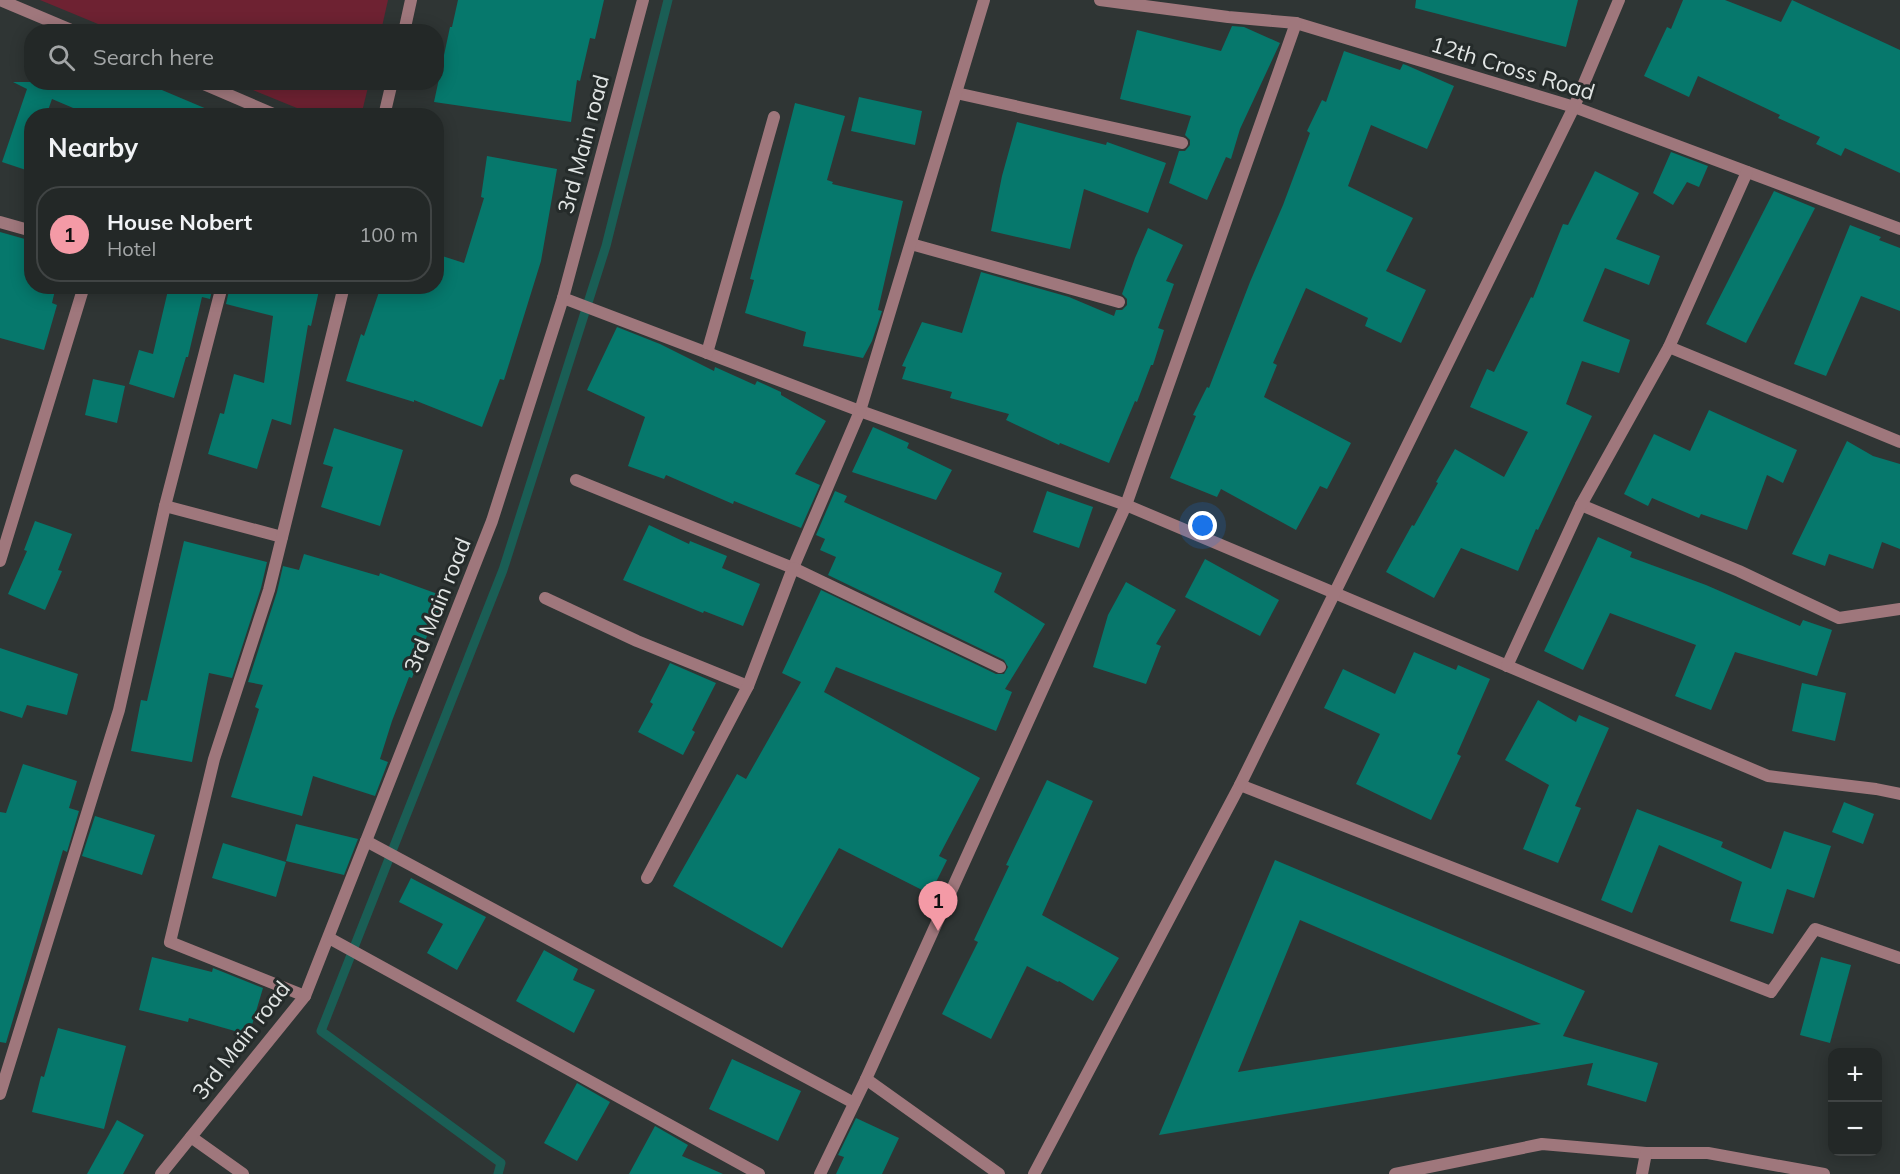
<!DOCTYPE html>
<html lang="en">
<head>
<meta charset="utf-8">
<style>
  :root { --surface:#232827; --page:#2b302f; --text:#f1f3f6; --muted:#a3a6a7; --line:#404444; --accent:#f49aa6 }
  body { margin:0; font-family:Mulish,sans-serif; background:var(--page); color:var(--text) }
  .controls { position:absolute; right:18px; bottom:18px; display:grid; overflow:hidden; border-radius:12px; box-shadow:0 3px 15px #0003 }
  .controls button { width:54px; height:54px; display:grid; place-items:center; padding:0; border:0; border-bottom:2px solid var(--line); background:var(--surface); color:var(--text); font:30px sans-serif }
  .you { position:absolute; left:1203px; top:526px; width:21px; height:21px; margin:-15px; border:4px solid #fff; border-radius:50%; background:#1a73e8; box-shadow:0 0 0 9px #1a73e833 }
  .badge { display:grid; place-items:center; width:39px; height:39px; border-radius:50%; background:var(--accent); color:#111; font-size:20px; font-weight:700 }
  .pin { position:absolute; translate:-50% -50px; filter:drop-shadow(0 2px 3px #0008) }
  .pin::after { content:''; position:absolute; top:32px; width:21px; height:18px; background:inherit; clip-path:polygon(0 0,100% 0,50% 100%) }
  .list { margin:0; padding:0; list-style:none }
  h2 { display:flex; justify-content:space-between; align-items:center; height:78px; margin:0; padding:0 24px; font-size:26px }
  h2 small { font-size:20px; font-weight:400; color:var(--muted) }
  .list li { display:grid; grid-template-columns:39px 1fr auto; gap:18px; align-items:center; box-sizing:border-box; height:96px; margin:0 12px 12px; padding:0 12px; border:2px solid var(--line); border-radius:24px }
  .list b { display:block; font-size:22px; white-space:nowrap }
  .list p { margin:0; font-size:20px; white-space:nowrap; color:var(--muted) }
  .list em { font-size:20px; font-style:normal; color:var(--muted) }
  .icon { flex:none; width:33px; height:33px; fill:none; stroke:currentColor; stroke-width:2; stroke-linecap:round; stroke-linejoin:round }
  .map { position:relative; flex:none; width:1900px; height:1174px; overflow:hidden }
  .search { position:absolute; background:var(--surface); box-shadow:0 3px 15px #0003; left:24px; top:24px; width:420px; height:66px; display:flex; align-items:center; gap:15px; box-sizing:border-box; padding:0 21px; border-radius:24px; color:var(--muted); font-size:22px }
  .panel { position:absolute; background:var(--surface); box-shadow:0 3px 15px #0003; left:24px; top:108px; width:420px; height:186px; border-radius:24px }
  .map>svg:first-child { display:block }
  .green { fill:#6e2232 }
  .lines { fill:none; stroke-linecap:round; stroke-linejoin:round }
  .stream { stroke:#1a5e55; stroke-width:9 }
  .building { fill:#06786c; fill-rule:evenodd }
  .minor { stroke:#9f777c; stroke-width:12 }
  .labels { text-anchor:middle; stroke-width:6; stroke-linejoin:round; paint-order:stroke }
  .street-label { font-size:22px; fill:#e1e5e4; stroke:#252b2a }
</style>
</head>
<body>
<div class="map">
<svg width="1900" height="1174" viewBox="0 0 1900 1174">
  <rect width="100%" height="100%" fill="#2f3534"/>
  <!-- green -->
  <g class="green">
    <polygon points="40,0 388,0 381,31 115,31"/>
    <polygon points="236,83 369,83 361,116 314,115"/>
  </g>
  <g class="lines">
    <!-- stream -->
    <polyline class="stream" points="498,1174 501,1163 321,1031 503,570 606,246 668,0"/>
  </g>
  <!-- building -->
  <g class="building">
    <polygon points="458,0 604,0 595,39 590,38 580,81 577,80 571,122 434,102 450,27 452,27"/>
    <polygon points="1416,0 1578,0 1566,47 1415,8"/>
    <polygon points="1683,0 1725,0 1781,22 1792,0 1900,50 1900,173 1845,148 1841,156 1816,144 1820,137 1778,118 1780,115 1698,76 1689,97 1644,76 1667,27 1671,29"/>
    <polygon points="1232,26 1244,27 1280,43 1240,129 1231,159 1226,157 1207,200 1169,183 1179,151 1185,151 1190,145 1190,140 1185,135 1191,116 1120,99 1137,30 1221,51"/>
    <polygon points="1344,51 1400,70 1403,64 1406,65 1454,86 1427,149 1371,125 1348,186 1413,218 1386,271 1426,290 1401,343 1365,326 1368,318 1306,288 1273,363 1277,365 1264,397 1351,443 1327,489 1320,486 1296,530 1221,489 1217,497 1170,478 1196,416 1193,415 1207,387 1209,388 1250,282 1283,205 1310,133 1307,131 1322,100 1326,102"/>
    <polygon points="13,82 143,82 221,115 92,116 52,99 46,116 32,116 32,172 2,162 27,89"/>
    <polygon points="859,97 922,111 915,145 851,131"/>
    <polygon points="795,103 845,116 827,180 833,182 832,184 903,201 878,310 882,311 872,341 863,358 803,346 806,332 745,313 754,280 750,279"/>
    <polygon points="1017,122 1106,145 1107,142 1166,163 1148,213 1084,189 1070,249 991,231 1002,176"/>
    <polygon points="1671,152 1708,166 1699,187 1687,182 1673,205 1653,193"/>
    <polygon points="487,156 557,169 541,261 504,380 500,379 482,427 414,400 414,402 346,381 361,334 364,336 381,286 436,286 436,254 464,263 484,198 481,197"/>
    <polygon points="1595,171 1639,193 1616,239 1660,256 1649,285 1605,268 1583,321 1630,340 1619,373 1582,361 1566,404 1592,416 1538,530 1536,529 1518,571 1461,548 1434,598 1386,572 1412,525 1414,526 1438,483 1436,482 1455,449 1504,477 1528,432 1470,407 1487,369 1494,372 1531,297 1533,298 1563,224 1568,225"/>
    <polygon points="1774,191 1815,208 1746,343 1706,324"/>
    <polygon points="1850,225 1881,237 1879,240 1900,248 1900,311 1861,296 1826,376 1794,364"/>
    <polygon points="1148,228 1183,245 1166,281 1174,284 1158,328 1164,330 1153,365 1151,365 1137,402 1135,401 1109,463 1060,443 1059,445 1006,420 1009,414 950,398 952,392 902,379 906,367 902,366 922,322 962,333 981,272 1069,297 1114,316 1116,310 1122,310 1127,305 1127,299 1122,294 1135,258"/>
    <polygon points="0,232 32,241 32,286 56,286 52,303 57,305 44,350 0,338"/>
    <polygon points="169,286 213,286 210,299 202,297 188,357 186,357 174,398 129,384 139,350 153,354"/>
    <polygon points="230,286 320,286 311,326 308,325 291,425 272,419 257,469 208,454 220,413 224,414 234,374 264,383 273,316 226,304"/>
    <polygon points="617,327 660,344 714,371 715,367 755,385 757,381 781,392 781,395 826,421 795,474 820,485 801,528 734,501 733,504 666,475 664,479 628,466 645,417 587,390"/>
    <polygon points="93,379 125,386 117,423 85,415"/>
    <polygon points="1709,410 1797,450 1783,483 1767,475 1747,530 1701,514 1699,518 1652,498 1648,506 1624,494 1654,434 1690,451"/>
    <polygon points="873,427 909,443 907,448 952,470 936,500 852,472"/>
    <polygon points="334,428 403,450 380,526 321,507 333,467 323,464"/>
    <polygon points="1847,441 1873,456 1900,464 1900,549 1882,542 1873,569 1829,554 1825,566 1792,554"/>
    <polygon points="835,491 847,496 844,502 1002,573 994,592 1045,624 1005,689 1012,692 996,731 836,667 824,692 980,778 939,856 947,860 930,894 839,848 782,948 673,886 737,774 746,779 801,682 782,673 821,590 996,674 1004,674 1008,667 1004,660 828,575 836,557 820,550 825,539 816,535"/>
    <polygon points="1047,491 1093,507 1079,548 1033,532"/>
    <polygon points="35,521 72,534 58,570 62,571 45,610 8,594 27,551 24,550"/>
    <polygon points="649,525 689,544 690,541 727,556 722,568 760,584 743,626 704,611 703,613 623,580"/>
    <polygon points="1598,537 1632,552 1630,557 1706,585 1800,626 1803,620 1832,630 1817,676 1735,652 1711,710 1675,696 1696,645 1610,613 1583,670 1544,651"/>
    <polygon points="184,541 267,562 261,588 232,678 209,673 192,762 131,751 141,700 147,701"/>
    <polygon points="304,554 379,576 380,573 446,597 431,637 427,636 412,678 409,677 392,721 380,759 388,762 375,796 313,776 302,816 231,797 259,709 255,707 263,685 248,682 277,592 283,566 299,570"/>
    <polygon points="1205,559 1279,600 1260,636 1185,597"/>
    <polygon points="1126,582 1176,610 1156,644 1161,646 1146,684 1093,667 1108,615"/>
    <polygon points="0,648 78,674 67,715 27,705 22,718 0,711"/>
    <polygon points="1414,652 1456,670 1458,665 1490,679 1457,754 1461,756 1431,820 1356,784 1380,734 1324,708 1343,669 1395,694"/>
    <polygon points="670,663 716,683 692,730 695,732 683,755 638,732 653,704 650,702"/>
    <polygon points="1802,683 1846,693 1835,741 1792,731"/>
    <polygon points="1538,700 1576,722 1579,715 1609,728 1575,806 1581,808 1558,863 1523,849 1549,785 1505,760"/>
    <polygon points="23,764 77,781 69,808 79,811 67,852 63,850 6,1043 0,1042 0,812 6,813"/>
    <polygon points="1047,780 1093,801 1042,915 1119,958 1093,1001 1059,981 1058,982 1027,966 991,1039 942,1014 978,942 974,940 1009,866 1006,865"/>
    <polygon points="1844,802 1874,814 1863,844 1832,832"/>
    <polygon points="1637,809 1723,842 1721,847 1771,869 1784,831 1831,846 1814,898 1787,889 1773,934 1730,921 1742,882 1659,845 1632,913 1601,900"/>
    <polygon points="95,816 155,835 142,875 82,856"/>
    <polygon points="296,824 358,839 344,875 286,861"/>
    <polygon points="223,843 286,862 276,897 212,878"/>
    <path d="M 1275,860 L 1585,991 L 1563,1036 L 1658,1063 L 1646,1102 L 1587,1085 L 1593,1063 L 1159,1135 ZM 1300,920 L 1541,1024 L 1238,1072 Z"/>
    <polygon points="411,878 486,917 457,970 427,953 443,924 399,902"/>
    <polygon points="544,950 578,969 573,980 595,990 574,1033 516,1001"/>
    <polygon points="152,957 212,972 213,968 263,988 249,1035 189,1018 188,1022 139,1010"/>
    <polygon points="1821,957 1851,965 1830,1043 1800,1035"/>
    <polygon points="58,1028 126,1046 104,1129 32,1112 41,1076 44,1077"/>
    <polygon points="732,1059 801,1091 778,1141 709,1109"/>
    <polygon points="577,1083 610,1102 577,1161 544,1143"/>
    <polygon points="856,1118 899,1138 882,1174 836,1174 844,1157 838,1155"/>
    <polygon points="117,1120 144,1135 123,1174 87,1174"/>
    <polygon points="655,1126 688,1145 682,1156 723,1174 629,1174"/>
  </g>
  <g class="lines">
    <!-- minor -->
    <g class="minor">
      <polyline points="0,0 76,32"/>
      <polyline points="1100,0 1228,17 1296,23 1574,107 1900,229"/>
      <polyline points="404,32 411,0"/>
      <polyline points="199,82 278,116"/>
      <polyline points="956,93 1182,143"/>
      <polyline points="384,116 392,82"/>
      <polyline points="0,222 32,231"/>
      <polyline points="911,244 1119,302"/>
      <polyline points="563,298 860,411 1126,505 1768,776 1876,789 1900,794"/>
      <polyline points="1669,347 1900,442"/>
      <polyline points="707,353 774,117"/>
      <polyline points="576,480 793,568 860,411 984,0"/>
      <polyline points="1581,505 1739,571 1839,618 1900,609"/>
      <polyline points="165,506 282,537"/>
      <polyline points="0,561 84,286"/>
      <polyline points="545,598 637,641 748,686"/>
      <polyline points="1507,666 1581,505 1669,347 1747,172"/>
      <polyline points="1240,785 1771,992 1815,929 1900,958"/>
      <polyline points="366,841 854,1103"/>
      <polyline points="647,878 748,686 793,568 1000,667"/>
      <polyline points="329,938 759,1174"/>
      <polyline points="305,996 170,942 214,759 269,590 344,286"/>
      <polyline points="0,1094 119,710 165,506 222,286"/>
      <polyline points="191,1137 243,1174"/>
      <polyline points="161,1174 305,996 492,521 563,298 643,0"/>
      <polyline points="820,1174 866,1079"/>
      <polyline points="999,1174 866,1079 1126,505 1296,23"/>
      <polyline points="1034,1174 1240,785 1574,107 1619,0"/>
      <polyline points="1395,1174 1542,1144 1646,1153 1708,1153 1824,1174"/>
      <polyline points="1642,1174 1646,1153"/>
    </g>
  </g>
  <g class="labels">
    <!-- street labels -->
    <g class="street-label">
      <text transform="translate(1513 68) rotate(17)" y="8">12th Cross Road</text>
      <text transform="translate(583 144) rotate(-75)" y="8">3rd Main road</text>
      <text transform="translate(437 605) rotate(-68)" y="8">3rd Main road</text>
      <text transform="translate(241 1040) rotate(-52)" y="8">3rd Main road</text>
    </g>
  </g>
</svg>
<div class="controls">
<button>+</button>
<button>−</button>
</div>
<div class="you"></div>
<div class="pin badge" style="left:938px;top:931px">1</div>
<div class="search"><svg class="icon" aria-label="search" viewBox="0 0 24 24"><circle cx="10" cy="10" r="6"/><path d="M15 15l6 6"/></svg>Search here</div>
<section class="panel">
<h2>Nearby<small></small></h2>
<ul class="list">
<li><span class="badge">1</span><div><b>House Nobert</b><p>Hotel</p></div><em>100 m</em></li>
</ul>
</section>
</div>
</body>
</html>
